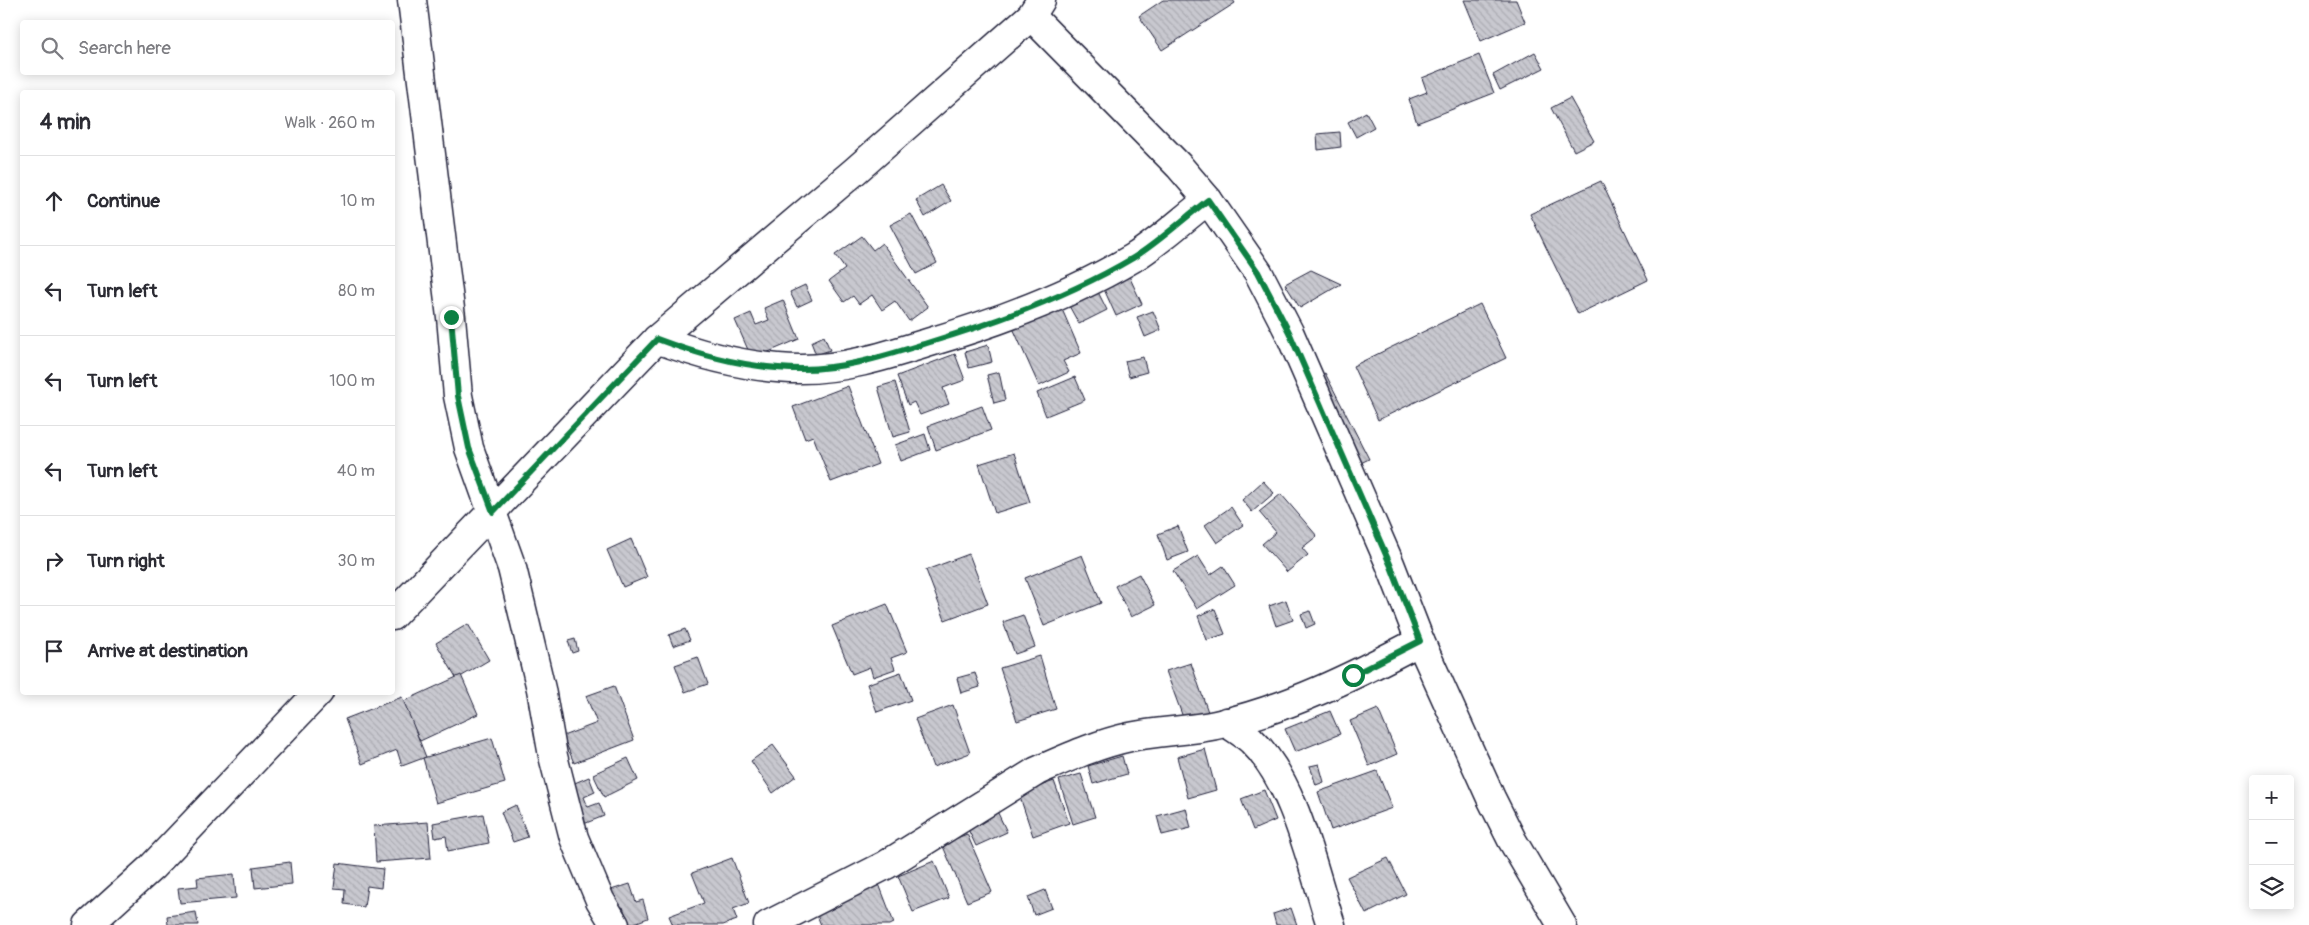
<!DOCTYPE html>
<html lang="en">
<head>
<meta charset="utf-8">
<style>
  :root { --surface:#fff; --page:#f2f2f3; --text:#2b2b33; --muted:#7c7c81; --line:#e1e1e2 }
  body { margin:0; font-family:Pangolin,sans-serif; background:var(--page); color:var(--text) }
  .controls { position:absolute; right:15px; bottom:15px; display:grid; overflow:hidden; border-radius:5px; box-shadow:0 2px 12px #0003 }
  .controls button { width:45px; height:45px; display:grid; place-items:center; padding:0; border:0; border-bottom:1px solid var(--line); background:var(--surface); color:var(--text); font:25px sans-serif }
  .stop { position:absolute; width:15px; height:15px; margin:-11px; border:4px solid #0b8043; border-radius:50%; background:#fff }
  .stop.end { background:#0b8043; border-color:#fff; box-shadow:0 1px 5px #0008 }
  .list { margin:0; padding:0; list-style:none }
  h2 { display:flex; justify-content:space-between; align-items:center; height:65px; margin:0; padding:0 20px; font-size:21px }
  h2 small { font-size:16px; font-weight:400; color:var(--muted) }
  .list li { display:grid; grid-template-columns:32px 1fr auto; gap:15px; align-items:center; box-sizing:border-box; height:90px; padding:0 20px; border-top:1px solid var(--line) }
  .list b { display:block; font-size:19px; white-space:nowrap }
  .list em { font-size:16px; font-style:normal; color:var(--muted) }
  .icon { flex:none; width:28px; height:28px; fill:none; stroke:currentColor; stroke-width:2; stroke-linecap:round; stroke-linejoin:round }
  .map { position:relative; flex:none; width:2309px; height:925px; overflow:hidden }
  .search { position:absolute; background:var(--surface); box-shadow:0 2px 12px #0003; left:20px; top:20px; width:375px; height:55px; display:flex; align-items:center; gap:12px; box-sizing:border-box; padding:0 18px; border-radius:5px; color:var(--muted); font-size:19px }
  .panel { position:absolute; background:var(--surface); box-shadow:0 2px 12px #0003; left:20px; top:90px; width:375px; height:605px; border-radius:5px }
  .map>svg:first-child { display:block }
  .building { fill:url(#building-back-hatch); stroke:#22223b }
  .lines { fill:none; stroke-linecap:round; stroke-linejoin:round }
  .street-casing { stroke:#22223b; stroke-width:31 }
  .secondary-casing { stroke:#22223b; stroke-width:31 }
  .street { stroke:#fff; stroke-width:28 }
  .secondary { stroke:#fff; stroke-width:28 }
  .route { stroke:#0b8043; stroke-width:6 }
</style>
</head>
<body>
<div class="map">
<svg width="2309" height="925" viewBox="0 0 2309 925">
  <defs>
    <pattern id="building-back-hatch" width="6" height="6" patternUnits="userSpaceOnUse" patternTransform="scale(1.25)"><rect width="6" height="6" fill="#c8c8cf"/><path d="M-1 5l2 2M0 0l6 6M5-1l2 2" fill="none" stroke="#acacb3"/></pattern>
  </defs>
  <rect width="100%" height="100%" fill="#fff"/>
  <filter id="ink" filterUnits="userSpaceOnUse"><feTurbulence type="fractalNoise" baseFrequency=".02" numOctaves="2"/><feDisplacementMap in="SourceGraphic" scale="10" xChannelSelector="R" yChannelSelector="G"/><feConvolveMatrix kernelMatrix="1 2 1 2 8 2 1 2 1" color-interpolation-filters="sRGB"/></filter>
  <g filter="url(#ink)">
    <!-- building -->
    <g class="building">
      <polygon points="1163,0 1233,0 1235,3 1162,50 1139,16"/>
      <polygon points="1464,0 1516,0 1525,22 1481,41"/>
      <polygon points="1535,52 1544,68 1500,90 1493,75"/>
      <polygon points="1479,55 1494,93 1417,123 1409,99 1427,92 1422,78"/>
      <polygon points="1570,98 1594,141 1574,151 1551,108"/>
      <polygon points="1366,112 1374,127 1356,137 1348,122"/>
      <polygon points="1340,132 1341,147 1318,150 1317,134"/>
      <polygon points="1601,181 1648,280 1578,314 1530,214"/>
      <polygon points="941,185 951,201 925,217 916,200"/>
      <polygon points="911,214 937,263 916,274 890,225"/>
      <polygon points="862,236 873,250 882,243 928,307 909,321 895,301 882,310 872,295 859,304 853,296 844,302 829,281 845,269 835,255"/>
      <polygon points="1311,270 1341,284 1300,308 1285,284"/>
      <polygon points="1129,276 1142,304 1116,316 1103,287"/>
      <polygon points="805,285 812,300 797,307 790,292"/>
      <polygon points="1097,290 1107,310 1079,324 1068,304"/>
      <polygon points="783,300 799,339 752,359 735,320 751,313 756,325 769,320 764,308"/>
      <polygon points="1480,304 1506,358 1378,420 1353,366"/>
      <polygon points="1061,307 1081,353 1063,361 1069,372 1039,386 1013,328"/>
      <polygon points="1153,311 1161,330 1145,337 1137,317"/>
      <polygon points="824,336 830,350 816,355 811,342"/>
      <polygon points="988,345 992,362 969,368 965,352"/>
      <polygon points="955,354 965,380 943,388 949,404 920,415 914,402 908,405 897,376"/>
      <polygon points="1143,357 1147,372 1129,377 1125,361"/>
      <polygon points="999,372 1005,400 994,403 987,375"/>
      <polygon points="1325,373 1369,459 1346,470 1303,385"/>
      <polygon points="1075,377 1085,400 1046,416 1037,393"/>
      <polygon points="895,382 910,432 893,437 878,387"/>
      <polygon points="848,386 878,464 831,482 813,436 805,439 793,407"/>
      <polygon points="982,406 991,430 936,450 928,426"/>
      <polygon points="925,434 930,450 901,461 895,445"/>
      <polygon points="1014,453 1030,502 995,513 979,464"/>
      <polygon points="1263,481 1274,493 1252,512 1242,500"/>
      <polygon points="1281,494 1317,536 1302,548 1308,555 1287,572 1262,544 1276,532 1259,512"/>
      <polygon points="1231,507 1243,525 1217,543 1205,525"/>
      <polygon points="1178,526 1188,552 1167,560 1158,534"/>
      <polygon points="631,539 647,577 623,587 607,550"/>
      <polygon points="969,554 988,604 945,620 926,570"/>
      <polygon points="1082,555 1101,603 1044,626 1025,578"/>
      <polygon points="1198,556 1210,575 1223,566 1235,585 1197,609 1173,571"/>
      <polygon points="1139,574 1155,605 1131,617 1115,586"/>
      <polygon points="1286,600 1293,620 1276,626 1269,606"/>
      <polygon points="887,604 907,652 891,658 895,669 873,677 870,667 852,674 832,626"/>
      <polygon points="1215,609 1225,634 1207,640 1198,616"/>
      <polygon points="1310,611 1315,624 1306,628 1301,614"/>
      <polygon points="1023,615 1035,647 1015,654 1003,622"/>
      <polygon points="468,624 489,660 457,679 436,643"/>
      <polygon points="685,629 690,640 673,646 669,635"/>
      <polygon points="575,639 578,651 572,653 568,641"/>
      <polygon points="1040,656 1056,709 1017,721 1000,668"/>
      <polygon points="698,657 708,684 685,692 675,665"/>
      <polygon points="1191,663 1208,712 1184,720 1166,671"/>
      <polygon points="901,672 911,700 877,712 867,684"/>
      <polygon points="975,673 980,687 961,693 957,678"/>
      <polygon points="461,675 478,714 420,741 402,702"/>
      <polygon points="614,686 634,740 574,763 563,736 597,723 586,696"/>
      <polygon points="402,697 426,757 402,766 397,750 362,764 345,719"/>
      <polygon points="953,705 970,753 933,767 915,719"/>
      <polygon points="1378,709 1397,754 1369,766 1350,721"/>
      <polygon points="1330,711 1340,734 1295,752 1285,729"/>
      <polygon points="492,738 505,783 436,803 423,758"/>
      <polygon points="773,745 796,776 773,793 751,761"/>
      <polygon points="1205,749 1216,790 1188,798 1177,757"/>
      <polygon points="1122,756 1127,774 1093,784 1088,766"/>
      <polygon points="628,758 638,780 604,797 593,774"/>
      <polygon points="1319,764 1324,782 1316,785 1310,766"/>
      <polygon points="1377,771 1392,808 1331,830 1318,792"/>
      <polygon points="1081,774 1095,817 1073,824 1059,780"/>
      <polygon points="589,777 595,792 584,797 588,807 599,803 604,816 581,825 565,787"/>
      <polygon points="1054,781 1069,823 1033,836 1019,794"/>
      <polygon points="1264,790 1276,820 1253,830 1241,799"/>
      <polygon points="516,805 528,837 513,842 501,812"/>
      <polygon points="1186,808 1191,828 1162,835 1157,816"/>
      <polygon points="996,809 1007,832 976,846 965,823"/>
      <polygon points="483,814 489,843 448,851 446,836 435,838 433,823"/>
      <polygon points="428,822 431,858 376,862 374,826"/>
      <polygon points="967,834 992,892 967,902 942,844"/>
      <polygon points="732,858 749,903 733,909 737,920 723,925 673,925 669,916 704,903 692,873"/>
      <polygon points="1388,858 1406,894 1366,914 1347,877"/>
      <polygon points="934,861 949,898 913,912 898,876"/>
      <polygon points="290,862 292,884 255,888 253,867"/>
      <polygon points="337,863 383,869 381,888 367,886 364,907 344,904 345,889 334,888"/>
      <polygon points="234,874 236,898 180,903 178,888 198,886 197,878"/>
      <polygon points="630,884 636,902 643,900 648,918 629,925 623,907 617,910 611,890"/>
      <polygon points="879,884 894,923 890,925 821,925 814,908"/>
      <polygon points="1045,890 1052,908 1034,915 1028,897"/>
      <polygon points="1291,908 1297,925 1276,925 1273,914"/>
      <polygon points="196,912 198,925 168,925 167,916"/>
    </g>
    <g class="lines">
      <!-- street casing -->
      <g class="street-casing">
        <g id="street">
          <polyline points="412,0 451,317 458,396 469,448 512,568 521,605 541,689 553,756 574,838 600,900 615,925"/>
          <polyline points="1031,16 1179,166 1208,200 1258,272 1289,332 1390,564 1420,641 1491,798 1512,840 1562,925"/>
          <path d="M 657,339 C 703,356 752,369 801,369 C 845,369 885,356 927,343 C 998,322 1069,296 1133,258 C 1159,242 1183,219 1208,200"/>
          <path d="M 1226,722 C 1234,728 1244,734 1251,740 C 1296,783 1312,868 1331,925"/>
          <path d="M 768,925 L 886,865 L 1037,771 C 1067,758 1097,744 1130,737 C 1158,731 1188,731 1216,725 C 1288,709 1356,675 1420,641"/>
        </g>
      </g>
      <!-- secondary casing -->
      <g class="secondary-casing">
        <g id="secondary">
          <polyline points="392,616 657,339 855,171 1031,16 1041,0"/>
          <polyline points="88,925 152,867 319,692"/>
        </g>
      </g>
      <!-- street -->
      <use href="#street" class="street"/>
      <!-- secondary -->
      <use href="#secondary" class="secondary"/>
    </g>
  </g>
  <g class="lines" filter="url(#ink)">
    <!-- route -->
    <path class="route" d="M 451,317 L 458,396 L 469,448 L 493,512 L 657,339 C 702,356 752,369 801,369 C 845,369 885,356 927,343 C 998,322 1069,296 1133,258 C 1159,242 1183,219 1208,200 L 1258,272 L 1289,332 L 1390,564 L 1420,641 L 1353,675"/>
  </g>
</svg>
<div class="controls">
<button>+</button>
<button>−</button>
<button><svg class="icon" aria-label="layers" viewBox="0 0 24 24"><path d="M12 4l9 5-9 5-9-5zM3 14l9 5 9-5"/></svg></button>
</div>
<div class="stop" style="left:1353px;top:675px"></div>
<div class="stop end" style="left:451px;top:317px"></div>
<div class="search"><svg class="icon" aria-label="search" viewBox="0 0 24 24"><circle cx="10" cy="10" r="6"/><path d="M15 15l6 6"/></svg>Search here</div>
<section class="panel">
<h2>4 min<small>Walk · 260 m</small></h2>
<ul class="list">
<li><svg class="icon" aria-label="ahead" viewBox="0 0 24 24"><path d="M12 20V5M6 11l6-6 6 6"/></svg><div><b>Continue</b></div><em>10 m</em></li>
<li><svg class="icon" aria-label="left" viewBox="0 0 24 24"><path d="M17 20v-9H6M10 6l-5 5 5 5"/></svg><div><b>Turn left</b></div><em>80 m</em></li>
<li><svg class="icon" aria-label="left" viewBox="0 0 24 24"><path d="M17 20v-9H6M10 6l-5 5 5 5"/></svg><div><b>Turn left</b></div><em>100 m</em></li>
<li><svg class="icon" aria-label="left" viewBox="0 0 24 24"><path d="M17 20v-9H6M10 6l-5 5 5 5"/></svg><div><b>Turn left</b></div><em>40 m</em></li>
<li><svg class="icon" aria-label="right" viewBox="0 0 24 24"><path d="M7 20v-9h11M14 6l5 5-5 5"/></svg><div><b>Turn right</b></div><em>30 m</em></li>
<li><svg class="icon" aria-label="arrive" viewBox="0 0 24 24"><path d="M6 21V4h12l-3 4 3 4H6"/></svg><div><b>Arrive at destination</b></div></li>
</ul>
</section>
</div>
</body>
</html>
